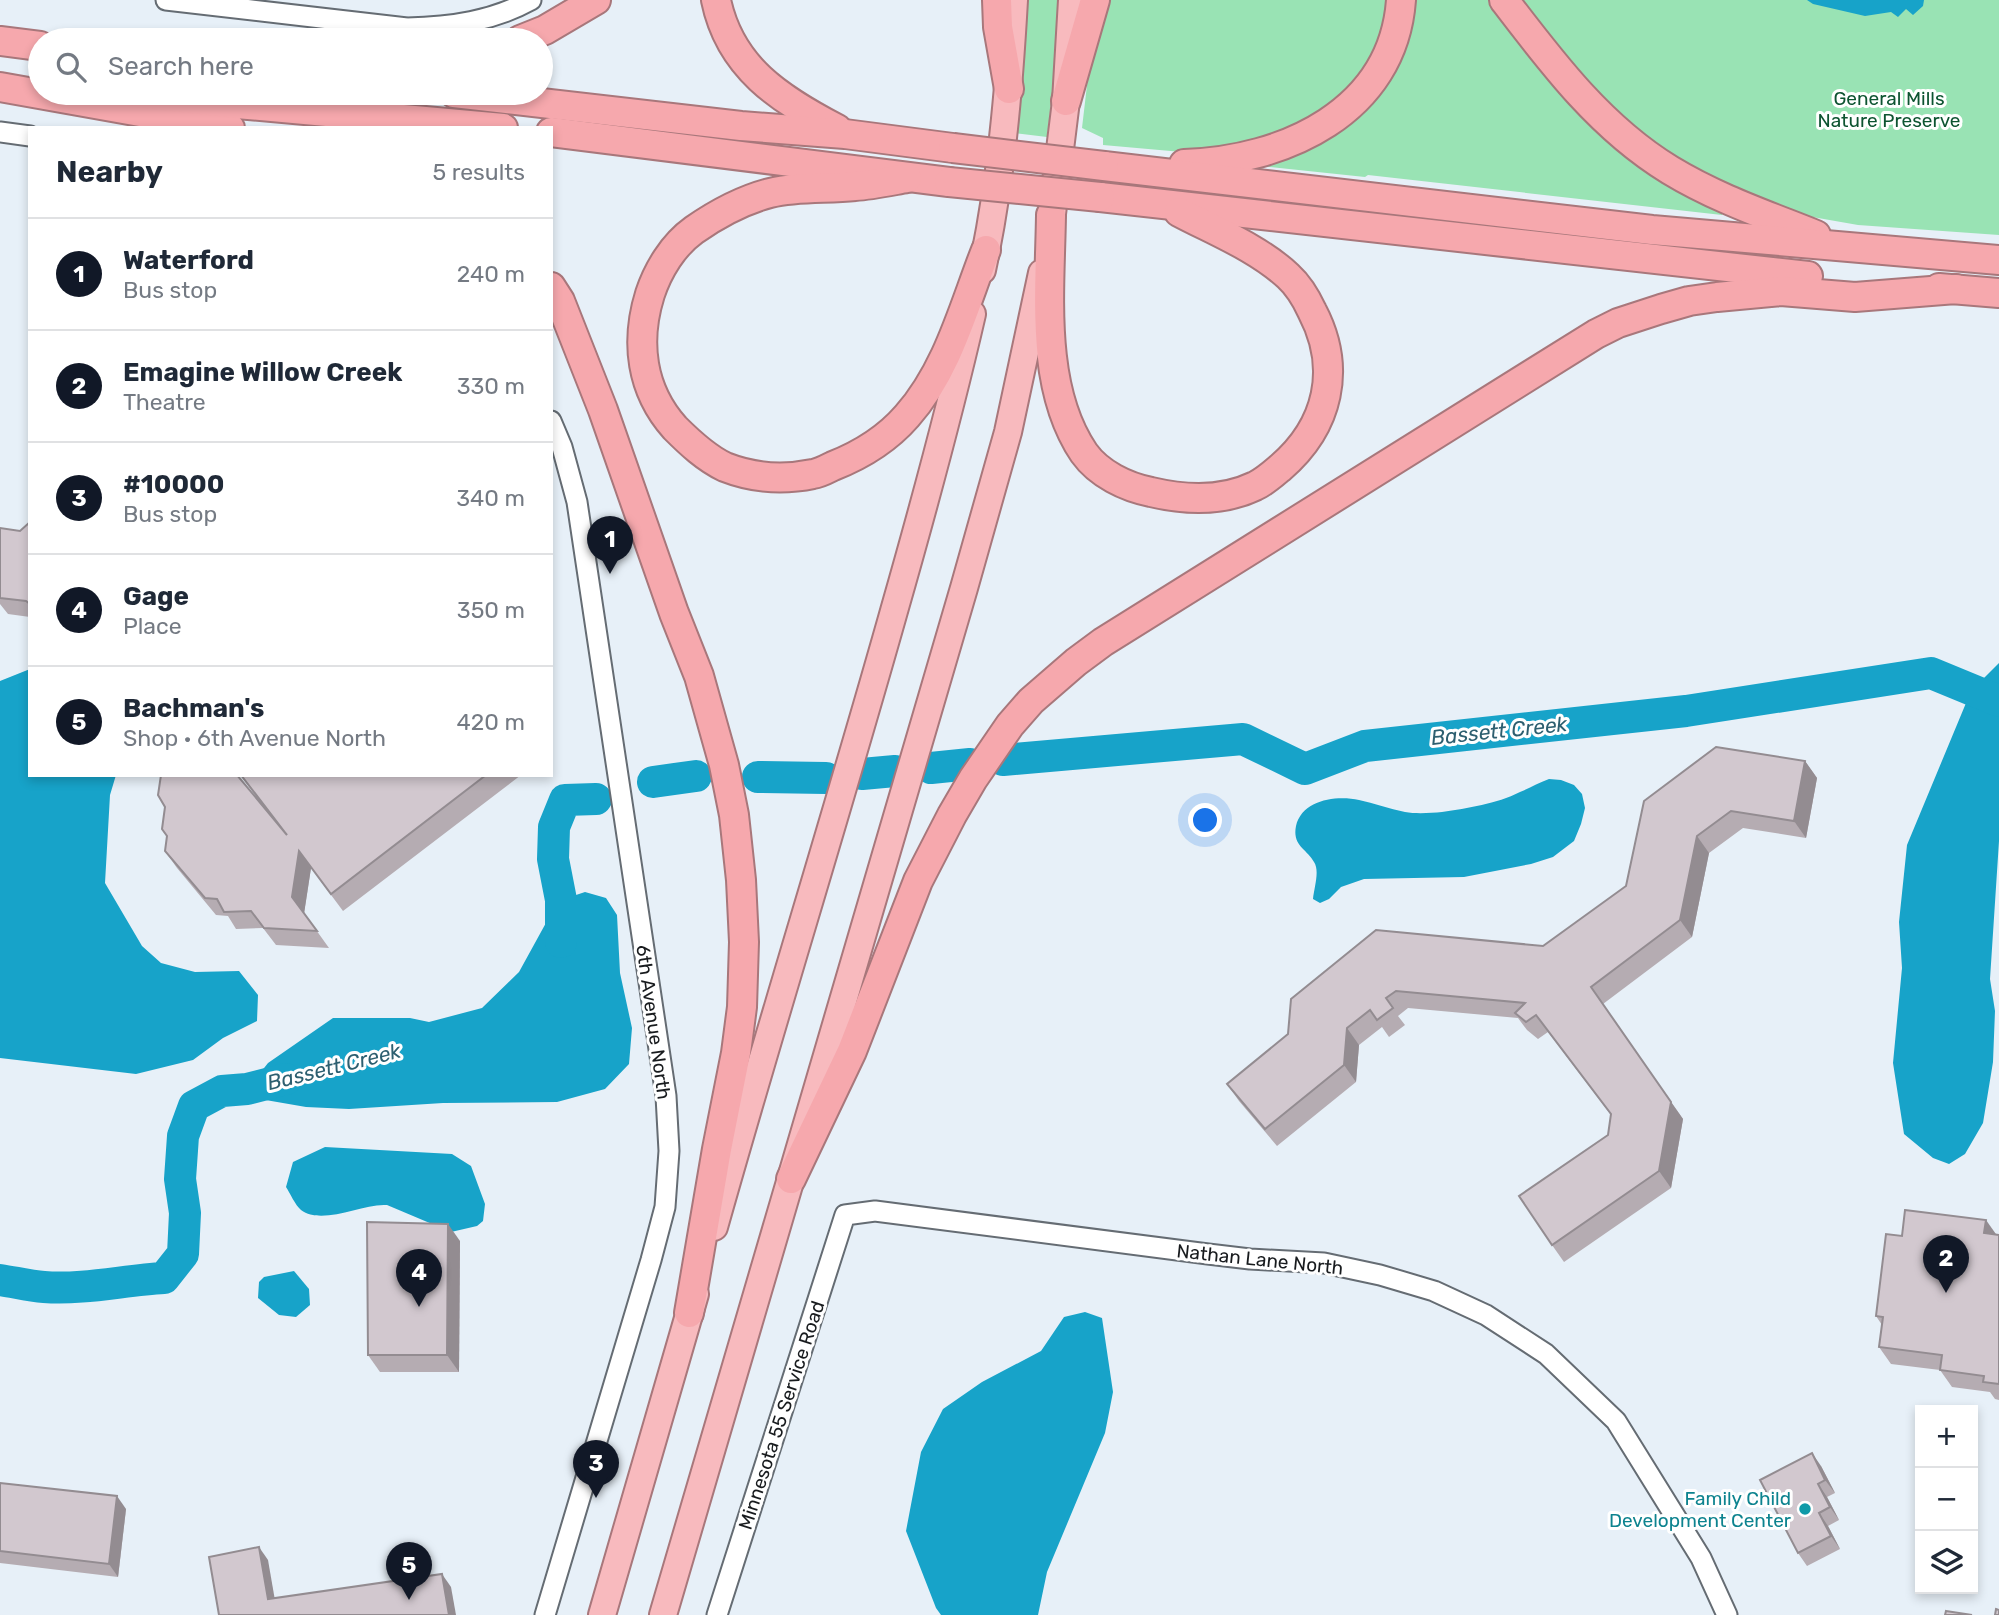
<!DOCTYPE html>
<html lang="en">
<head>
<meta charset="utf-8">
<style>
  :root { --surface:#fff; --page:#f6f6f7; --text:#1f2937; --muted:#747a83; --line:#e0e1e3; --accent:#111827 }
  body { margin:0; font-family:Rubik,sans-serif; background:var(--page); color:var(--text) }
  .controls { position:absolute; right:21px; bottom:21px; display:grid; overflow:hidden; border-radius:0px; box-shadow:0 4px 10px #0003 }
  .controls button { width:63px; height:63px; display:grid; place-items:center; padding:0; border:0; border-bottom:2px solid var(--line); background:var(--surface); color:var(--text); font:35px sans-serif }
  .you { position:absolute; left:1206px; top:821px; width:24px; height:24px; margin:-18px; border:5px solid #fff; border-radius:50%; background:#1a73e8; box-shadow:0 0 0 10px #1a73e833 }
  .badge { display:grid; place-items:center; width:46px; height:46px; border-radius:50%; background:var(--accent); color:#fff; font-size:23px; font-weight:700 }
  .pin { position:absolute; translate:-50% -58px; filter:drop-shadow(0 2px 4px #0008) }
  .pin::after { content:''; position:absolute; top:37px; width:24px; height:21px; background:inherit; clip-path:polygon(0 0,100% 0,50% 100%) }
  .list { margin:0; padding:0; list-style:none }
  h2 { display:flex; justify-content:space-between; align-items:center; height:91px; margin:0; padding:0 28px; font-size:30px }
  h2 small { font-size:23px; font-weight:400; color:var(--muted) }
  .list li { display:grid; grid-template-columns:46px 1fr auto; gap:21px; align-items:center; box-sizing:border-box; height:112px; padding:0 28px; border-top:2px solid var(--line) }
  .list b { display:block; font-size:26px; white-space:nowrap }
  .list p { margin:0; font-size:23px; white-space:nowrap; color:var(--muted) }
  .list em { font-size:23px; font-style:normal; color:var(--muted) }
  .icon { flex:none; width:38px; height:38px; fill:none; stroke:currentColor; stroke-width:2; stroke-linecap:round; stroke-linejoin:round }
  .map { position:relative; flex:none; width:1999px; height:1615px; overflow:hidden }
  .search { position:absolute; background:var(--surface); box-shadow:0 4px 10px #0003; left:28px; top:28px; width:525px; height:77px; display:flex; align-items:center; gap:18px; box-sizing:border-box; padding:0 24px; border-radius:38px; color:var(--muted); font-size:26px }
  .panel { position:absolute; background:var(--surface); box-shadow:0 4px 10px #0003; left:28px; top:126px; width:525px; height:651px; border-radius:0px }
  .map>svg:first-child { display:block }
  .green { fill:#99e3b4 }
  .water { fill:#17a3c9 }
  .lines { fill:none; stroke-linecap:round; stroke-linejoin:round }
  .river { stroke:#17a3c9; stroke-width:32 }
  .tertiary-casing { stroke:#656c73; stroke-width:23 }
  .trunk-casing { stroke:#a8777b; stroke-width:30 }
  .motorway-casing { stroke:#a8777b; stroke-width:32 }
  .tertiary { stroke:#fff; stroke-width:19 }
  .trunk { stroke:#f8babe; stroke-width:26 }
  .motorway { stroke:#f6a8ad; stroke-width:28 }
  .motorway-bridge-casing { stroke:#a8777b; stroke-width:32; stroke-linecap:butt }
  .motorway-bridge { stroke:#f6a8ad; stroke-width:28 }
  .wall { fill:#b5acb2 }
  .shaded-wall { fill:#938c91 }
  .building { fill:#d2c8cf; stroke:#938c91; stroke-width:2 }
  .culture-dot { fill:#0f9aa8; stroke:#fff; stroke-width:2.5 }
  .labels { text-anchor:middle; stroke-width:6; stroke-linejoin:round; paint-order:stroke }
  .park-label { font-size:19px; fill:#0d5431; stroke:#fff }
  .street-label { font-size:19px; fill:#181b1e; stroke:#fff }
  .culture-label { font-size:19px; fill:#0d838f; stroke:#fff; text-anchor:end }
  .water-label { font-size:21px; font-style:italic; fill:#2d5f70; stroke:#fff }
</style>
</head>
<body>
<div class="map">
<svg width="1999" height="1615" viewBox="0 0 1999 1615">
  <rect width="100%" height="100%" fill="#e7f0f8"/>
  <!-- green -->
  <g class="green">
    <polygon points="1026,0 1059,0 1054,81 1047,137 1013,133"/>
    <polygon points="1104,0 1392,0 1389,29 1346,97 1274,141 1182,152 1103,145 1103,138 1082,128 1089,68"/>
    <polygon points="1411,0 1495,0 1554,75 1724,207 1722,215 1368,175 1365,177 1250,165 1326,133"/>
    <polygon points="1516,0 1999,0 1999,235 1858,225 1801,215 1705,180 1622,122"/>
  </g>
  <!-- water -->
  <g class="water">
    <polygon points="1807,0 1924,0 1923,6 1913,15 1906,9 1898,17 1891,12 1865,16 1813,4"/>
    <polygon points="1999,663 1999,841 1990,979 1995,1011 1993,1062 1983,1123 1965,1154 1949,1164 1933,1158 1904,1134 1893,1063 1902,968 1899,922 1907,845 1971,691"/>
    <polygon points="30,669 30,775 116,775 110,795 105,883 142,946 161,963 195,972 239,971 258,995 257,1021 223,1038 193,1060 136,1074 0,1058 0,681"/>
    <path d="M 1549,779 L 1561,780 L 1574,785 L 1582,794 L 1585,808 L 1581,824 L 1574,841 L 1553,857 L 1531,864 L 1464,877 L 1364,879 L 1341,887 L 1329,899 L 1320,903 L 1313,899 C 1314,888 1320,871 1314,862 C 1307,849 1292,846 1296,826 C 1302,800 1336,795 1359,800 C 1374,803 1389,809 1405,812 C 1416,814 1431,813 1442,812 C 1468,808 1496,804 1520,792 C 1530,788 1538,783 1549,779 Z"/>
    <polygon points="585,892 606,898 617,915 620,973 632,1028 629,1064 605,1089 557,1102 443,1103 349,1109 306,1107 242,1096 268,1063 333,1018 410,1018 429,1022 482,1008 519,972 558,901"/>
    <path d="M 325,1147 L 452,1154 L 471,1166 L 485,1204 L 483,1221 L 477,1226 L 451,1232 L 387,1205 C 362,1203 323,1226 301,1210 C 295,1205 290,1193 286,1187 L 293,1162 Z"/>
    <polygon points="294,1271 309,1289 310,1305 296,1317 279,1315 258,1298 259,1282 264,1277"/>
    <polygon points="1085,1312 1102,1318 1113,1392 1105,1433 1047,1572 1038,1615 941,1615 936,1608 906,1531 921,1452 943,1409 982,1382 1041,1351 1064,1317"/>
  </g>
  <g class="lines">
    <!-- river -->
    <g class="river">
      <polyline points="1003,760 1243,739 1305,769 1365,746 1686,711 1931,673 1999,701"/>
      <polyline points="931,768 970,764"/>
      <polyline points="862,774 895,771"/>
      <polyline points="758,777 826,778"/>
      <polyline points="653,782 696,776"/>
      <polyline points="561,942 561,900 553,859 554,827 565,800 596,799"/>
      <path d="M 0,1280 C 14,1282 29,1286 44,1287 C 84,1290 125,1280 164,1278 L 183,1254 L 185,1213 L 180,1179 L 183,1136 L 194,1106 L 222,1091 L 247,1089 L 286,1079"/>
    </g>
    <!-- tertiary casing -->
    <g class="tertiary-casing">
      <g id="tertiary">
        <path d="M 166,0 L 407,28 C 451,27 493,21 531,0"/>
        <polyline points="0,132 30,136"/>
        <polyline points="545,1615 651,1260 665,1207 669,1151 666,1096 577,502 562,447 551,421"/>
        <polyline points="717,1615 845,1215 875,1211 1208,1254 1250,1259 1324,1263 1380,1275 1434,1291 1486,1315 1546,1354 1616,1421 1701,1558 1727,1615"/>
      </g>
    </g>
    <!-- trunk casing -->
    <g class="trunk-casing">
      <g id="trunk">
        <polyline points="1052,214 1066,101 1072,0"/>
        <path d="M 982,270 C 1001,181 1009,90 1014,0"/>
        <path d="M 714,1227 C 772,1021 836,817 894,611 C 922,513 949,414 972,314"/>
        <polyline points="602,1615 695,1294"/>
        <polyline points="663,1615 964,588 1008,432 1042,273"/>
      </g>
    </g>
    <!-- motorway casing -->
    <g class="motorway-casing">
      <g id="motorway">
        <path d="M 716,0 C 730,68 780,99 837,129"/>
        <polyline points="997,0 998,27 1009,89"/>
        <path d="M 1504,0 C 1552,63 1601,128 1670,170 C 1716,198 1766,215 1816,235"/>
        <polyline points="520,40 545,30 596,0"/>
        <polyline points="0,41 40,46"/>
        <polyline points="0,87 230,128"/>
        <polyline points="138,93 237,104 503,128"/>
        <polyline points="454,93 741,126 845,134 953,148"/>
        <polyline points="1066,101 1095,0"/>
        <polyline points="551,132 949,182"/>
        <path d="M 1184,164 C 1284,161 1393,112 1401,0"/>
        <polyline points="1104,166 1652,230 1999,260"/>
        <path d="M 907,178 C 890,181 872,185 855,186 C 827,189 797,186 770,193 C 743,200 717,214 694,230 C 673,245 658,270 650,294 C 635,342 641,390 675,428 C 690,443 706,458 725,467 C 753,478 784,480 813,474 C 820,473 827,469 833,466 C 861,455 887,439 907,416 C 948,370 964,306 986,250"/>
        <polyline points="1100,197 1808,276"/>
        <path d="M 1051,215 C 1050,291 1039,387 1084,453 C 1099,474 1126,487 1151,492 C 1185,500 1222,502 1255,486 C 1264,482 1273,474 1280,468 C 1329,426 1342,368 1312,311 C 1306,298 1299,286 1288,276 C 1258,248 1215,231 1179,212"/>
        <polyline points="551,287 560,301 603,410 674,613 699,676 724,765 734,815 741,880 744,942 742,1007 736,1053 717,1149 689,1313"/>
        <polyline points="1939,288 1999,293"/>
        <polyline points="791,1179 852,1051 918,881 952,815 973,779 1010,725 1031,701 1076,662 1103,642 1596,334 1618,323 1661,309 1689,301 1717,297 1781,291 1855,297 1956,289"/>
      </g>
    </g>
    <!-- tertiary -->
    <use href="#tertiary" class="tertiary"/>
    <!-- trunk -->
    <use href="#trunk" class="trunk"/>
    <!-- motorway -->
    <use href="#motorway" class="motorway"/>
    <!-- motorway-bridge casing -->
    <g class="motorway-bridge-casing">
      <g id="motorway-bridge">
        <polyline points="953,148 1104,166"/>
        <polyline points="949,182 1100,197"/>
      </g>
    </g>
    <!-- motorway-bridge -->
    <use href="#motorway-bridge" class="motorway-bridge"/>
  </g>
  <!-- wall -->
  <g class="wall">
    <polygon points="30,522 30,617 8,614 0,604 0,528 20,531"/>
    <polygon points="1805,761 1817,778 1806,838 1743,828 1709,853 1692,937 1603,1004 1683,1119 1671,1188 1564,1262 1552,1245 1608,1135 1611,1115 1548,1032 1538,1039 1527,1030 1518,1018 1408,1008 1398,1016 1405,1025 1389,1037 1382,1027 1359,1045 1356,1082 1277,1146 1239,1101 1227,1084 1288,1034 1291,999 1543,946 1626,886 1644,801"/>
    <polygon points="240,775 521,775 343,911 311,868 304,913 329,948 276,945 263,928 236,929 228,916 216,915 177,868 165,851 274,820"/>
    <polygon points="1999,1235 1999,1400 1995,1399 1990,1392 1952,1387 1940,1370 1891,1364 1879,1347 1882,1325 1876,1316 1902,1236"/>
    <polygon points="460,1241 459,1372 380,1372 368,1355"/>
    <polygon points="1821,1466 1835,1493 1827,1497 1839,1520 1828,1526 1840,1549 1807,1566 1798,1553"/>
    <polygon points="0,1483 126,1509 118,1577 0,1563"/>
  </g>
  <!-- shaded-wall -->
  <g class="shaded-wall">
    <polygon points="1805,761 1817,778 1806,838 1794,821"/>
    <polygon points="1697,836 1709,853 1692,937 1680,920"/>
    <polygon points="299,851 311,868 304,914 292,897"/>
    <polygon points="1347,1028 1359,1045 1356,1082 1344,1065"/>
    <polygon points="1671,1102 1683,1119 1671,1188 1659,1171"/>
    <polygon points="1986,1220 1998,1237 1984,1233"/>
    <polygon points="448,1224 460,1241 459,1372 447,1355"/>
    <polygon points="1812,1453 1821,1466 1835,1493 1825,1480"/>
    <polygon points="1818,1484 1827,1497 1839,1520 1830,1507"/>
    <polygon points="117,1496 126,1509 118,1577 109,1564"/>
    <polygon points="1819,1513 1828,1526 1840,1549 1831,1536"/>
    <polygon points="259,1547 268,1560 277,1612 268,1599"/>
    <polygon points="442,1574 451,1587 456,1615 449,1615"/>
  </g>
  <!-- building -->
  <g class="building">
    <polygon points="30,522 30,604 26,601 0,598 0,528 20,531"/>
    <polygon points="1716,747 1805,761 1794,821 1731,811 1697,836 1680,920 1591,987 1671,1102 1659,1171 1552,1245 1519,1196 1608,1135 1611,1114 1536,1015 1526,1022 1515,1013 1525,1003 1396,991 1386,998 1393,1008 1377,1020 1370,1010 1347,1028 1344,1065 1265,1129 1227,1084 1288,1034 1291,999 1376,930 1543,946 1626,886 1644,801"/>
    <polygon points="161,775 237,775 287,835 241,775 486,775 331,894 299,851 292,897 317,931 264,928 251,911 224,912 217,899 205,898 165,851 167,836 162,829 165,807 158,795"/>
    <polygon points="1905,1210 1986,1220 1984,1233 1999,1235 1999,1384 1983,1382 1984,1376 1940,1370 1942,1355 1879,1347 1883,1317 1876,1316 1886,1234 1902,1236"/>
    <polygon points="367,1222 448,1224 447,1355 368,1355"/>
    <polygon points="1812,1453 1825,1480 1818,1484 1830,1507 1819,1513 1831,1536 1798,1553 1760,1480"/>
    <polygon points="0,1483 117,1496 109,1564 0,1551"/>
    <polygon points="259,1547 268,1599 442,1574 449,1615 219,1615 209,1557"/>
    <polygon points="1996,1609 1999,1610 1999,1615 1995,1615"/>
    <polygon points="1946,1611 1972,1615 1945,1615"/>
  </g>
  <!-- markers -->
  <circle class="culture-dot" cx="1805" cy="1509" r="7"/>
  <g class="labels">
    <!-- park labels -->
    <g class="park-label">
      <text x="1889" y="105">General Mills<tspan x="1889" dy="22">Nature Preserve</tspan></text>
    </g>
    <!-- street labels -->
    <g class="street-label">
      <text transform="translate(654 1022) rotate(82)" y="7">6th Avenue North</text>
      <text transform="translate(1260 1259) rotate(6)" y="7">Nathan Lane North</text>
      <text transform="translate(781 1415) rotate(-72)" y="7">Minnesota 55 Service Road</text>
    </g>
    <!-- culture labels -->
    <g class="culture-label">
      <text x="1791" y="1505">Family Child<tspan x="1791" dy="22">Development Center</tspan></text>
    </g>
    <!-- water labels -->
    <g class="water-label">
      <text transform="translate(1499 731) rotate(-6)" y="7">Bassett Creek</text>
      <text transform="translate(334 1067) rotate(-14)" y="7">Bassett Creek</text>
    </g>
  </g>
</svg>
<div class="controls">
<button>+</button>
<button>−</button>
<button><svg class="icon" aria-label="layers" viewBox="0 0 24 24"><path d="M12 4l9 5-9 5-9-5zM3 14l9 5 9-5"/></svg></button>
</div>
<div class="you"></div>
<div class="pin badge" style="left:610px;top:574px">1</div>
<div class="pin badge" style="left:1946px;top:1293px">2</div>
<div class="pin badge" style="left:596px;top:1498px">3</div>
<div class="pin badge" style="left:419px;top:1307px">4</div>
<div class="pin badge" style="left:409px;top:1600px">5</div>
<div class="search"><svg class="icon" aria-label="search" viewBox="0 0 24 24"><circle cx="10" cy="10" r="6"/><path d="M15 15l6 6"/></svg>Search here</div>
<section class="panel">
<h2>Nearby<small>5 results</small></h2>
<ul class="list">
<li><span class="badge">1</span><div><b>Waterford</b><p>Bus stop</p></div><em>240 m</em></li>
<li><span class="badge">2</span><div><b>Emagine Willow Creek</b><p>Theatre</p></div><em>330 m</em></li>
<li><span class="badge">3</span><div><b>#10000</b><p>Bus stop</p></div><em>340 m</em></li>
<li><span class="badge">4</span><div><b>Gage</b><p>Place</p></div><em>350 m</em></li>
<li><span class="badge">5</span><div><b>Bachman's</b><p>Shop · 6th Avenue North</p></div><em>420 m</em></li>
</ul>
</section>
</div>
</body>
</html>
